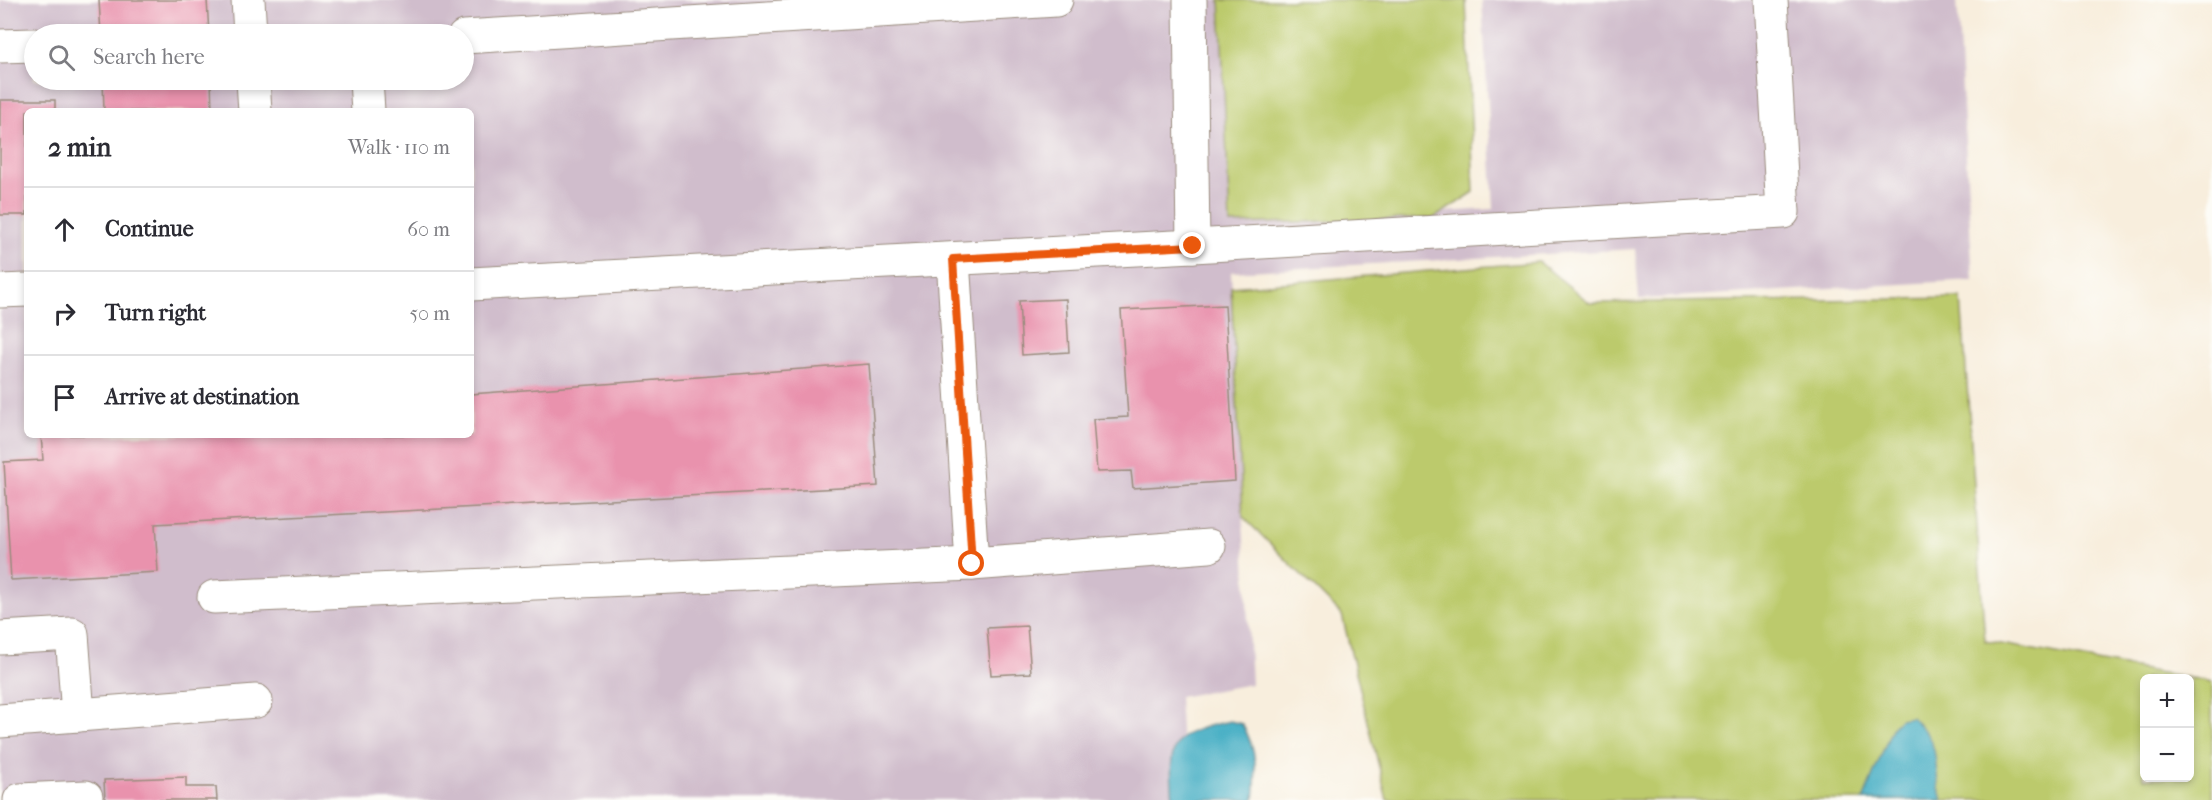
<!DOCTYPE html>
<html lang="en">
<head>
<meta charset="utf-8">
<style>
  :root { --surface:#fff; --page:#f7f7f7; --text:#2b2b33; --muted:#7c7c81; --line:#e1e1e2 }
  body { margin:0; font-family:"IM FELL French Canon",serif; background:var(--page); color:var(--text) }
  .controls { position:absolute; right:18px; bottom:18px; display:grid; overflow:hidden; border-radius:9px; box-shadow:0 3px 9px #0003 }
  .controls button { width:54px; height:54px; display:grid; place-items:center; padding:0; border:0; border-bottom:2px solid var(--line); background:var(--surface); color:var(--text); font:30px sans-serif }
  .stop { position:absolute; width:18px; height:18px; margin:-14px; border:4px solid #ea580c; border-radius:50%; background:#fff }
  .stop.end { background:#ea580c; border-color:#fff; box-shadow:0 2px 6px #0008 }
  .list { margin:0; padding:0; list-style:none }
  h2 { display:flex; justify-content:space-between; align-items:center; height:78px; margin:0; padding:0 24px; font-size:26px }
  h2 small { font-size:20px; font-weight:400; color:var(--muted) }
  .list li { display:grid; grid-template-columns:39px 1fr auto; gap:18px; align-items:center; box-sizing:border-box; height:84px; padding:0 24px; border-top:2px solid var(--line) }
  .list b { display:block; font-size:22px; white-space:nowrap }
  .list em { font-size:20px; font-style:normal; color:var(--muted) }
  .icon { flex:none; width:33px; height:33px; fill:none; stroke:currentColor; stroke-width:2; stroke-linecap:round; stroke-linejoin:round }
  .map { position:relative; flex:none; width:2212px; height:800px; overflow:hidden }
  .search { position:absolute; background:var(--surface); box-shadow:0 3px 9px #0003; left:24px; top:24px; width:450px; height:66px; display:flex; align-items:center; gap:15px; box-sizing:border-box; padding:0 21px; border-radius:33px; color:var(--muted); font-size:22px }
  .panel { position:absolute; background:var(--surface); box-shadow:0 3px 9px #0003; left:24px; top:108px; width:450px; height:330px; border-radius:9px }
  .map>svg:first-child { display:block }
  .industrial { fill:#d0bdcc; fill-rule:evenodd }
  .green { fill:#bcca6c; stroke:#7c7a45; stroke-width:1.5; fill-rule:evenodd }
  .water { fill:#46afc5; stroke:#406c72; stroke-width:1.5 }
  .building { fill:#e992ad }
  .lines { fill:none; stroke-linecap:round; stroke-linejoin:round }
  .minor-casing { stroke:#9a8c7e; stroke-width:35 }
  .minor { stroke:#fff; stroke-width:33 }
  .route { stroke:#ea580c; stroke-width:8 }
</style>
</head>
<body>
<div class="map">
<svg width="2212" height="800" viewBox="0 0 2212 800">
  <rect width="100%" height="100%" fill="#fdfcf7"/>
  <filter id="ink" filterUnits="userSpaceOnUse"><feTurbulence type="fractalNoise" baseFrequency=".0167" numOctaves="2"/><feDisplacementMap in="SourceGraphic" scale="12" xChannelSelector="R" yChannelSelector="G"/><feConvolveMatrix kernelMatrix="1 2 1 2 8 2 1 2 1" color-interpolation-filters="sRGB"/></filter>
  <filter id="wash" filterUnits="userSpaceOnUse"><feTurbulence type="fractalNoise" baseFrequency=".008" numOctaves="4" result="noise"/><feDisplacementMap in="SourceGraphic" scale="24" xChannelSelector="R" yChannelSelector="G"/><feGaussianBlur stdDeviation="1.35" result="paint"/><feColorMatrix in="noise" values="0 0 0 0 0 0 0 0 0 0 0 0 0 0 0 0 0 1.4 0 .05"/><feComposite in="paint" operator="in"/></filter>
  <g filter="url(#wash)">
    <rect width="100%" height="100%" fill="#f8eedd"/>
    <!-- industrial -->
    <path class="industrial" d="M 0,0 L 1220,0 L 1230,224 L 1494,209 L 1482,0 L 1957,0 L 1973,280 L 1639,299 L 1635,249 L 1231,272 L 1251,684 L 1179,697 L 1185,800 L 0,800 ZM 34,34 L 464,34 L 464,80 L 34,80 ZM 27,111 L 471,111 L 471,435 L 27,435 Z"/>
    <!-- green -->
    <g class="green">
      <polygon points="1220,0 1466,0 1474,192 1434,218 1230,224"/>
      <path d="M 1539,262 L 1590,303 L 1961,298 L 1985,641 L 2212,682 L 2212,800 L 1387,800 L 1342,615 L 1243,517 L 1231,287 ZM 2144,678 L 2190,678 L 2190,778 L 2144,778 Z"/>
    </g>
    <!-- water -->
    <g class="water">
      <path d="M 1911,717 C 1946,747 1930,762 1942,800 L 1863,800 L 1893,726 L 1900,719 Z"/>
      <path d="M 1230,721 L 1242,724 C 1257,749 1257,771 1254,800 L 1173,800 C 1168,742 1171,733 1230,721 Z"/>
    </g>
    <g id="blocks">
      <!-- building -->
      <g class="building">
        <polygon points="99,0 207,0 209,34 101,34"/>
        <polygon points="103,80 211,80 212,111 104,111"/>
        <polygon points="0,100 55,100 55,111 27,111 27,215 0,215"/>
        <polygon points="1066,299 1069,352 1022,355 1019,301"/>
        <polygon points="1225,305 1235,481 1133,488 1131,471 1097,472 1093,419 1128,417 1121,310"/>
        <polygon points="869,364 878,486 155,524 158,572 11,580 4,462 43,460 41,435 471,435 471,394"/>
        <polygon points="1027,626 1031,673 991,675 987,628"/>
        <polygon points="186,777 186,787 216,787 217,800 105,800 104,780"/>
      </g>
    </g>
  </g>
  <g filter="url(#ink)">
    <use href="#blocks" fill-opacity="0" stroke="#9a8c7e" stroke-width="1.5"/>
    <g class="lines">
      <!-- minor casing -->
      <g class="minor-casing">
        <g id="minor">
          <polyline points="248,0 250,34"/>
          <polyline points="464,37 1056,0"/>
          <polyline points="0,46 34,45"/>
          <polyline points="253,80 255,111"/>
          <polyline points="366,80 368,111"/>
          <polyline points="1193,246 1783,212 1771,0"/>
          <polyline points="953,259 972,564 1209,546"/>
          <polyline points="471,284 1193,246 1190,0"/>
          <polyline points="0,291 27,290"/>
          <polyline points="214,597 972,564"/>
          <polyline points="0,638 72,634 78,715 0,721"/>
          <polyline points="78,715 256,701"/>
          <polyline points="20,800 86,797"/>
        </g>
      </g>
      <!-- minor -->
      <use href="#minor" class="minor"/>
    </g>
  </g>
  <g class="lines" filter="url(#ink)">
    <!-- route -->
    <polyline class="route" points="972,564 953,259 1193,246"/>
  </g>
</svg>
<div class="controls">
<button>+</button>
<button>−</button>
</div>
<div class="stop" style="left:972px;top:564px"></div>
<div class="stop end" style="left:1193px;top:246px"></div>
<div class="search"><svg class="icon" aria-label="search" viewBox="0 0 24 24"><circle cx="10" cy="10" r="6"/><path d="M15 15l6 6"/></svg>Search here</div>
<section class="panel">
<h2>2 min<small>Walk · 110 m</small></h2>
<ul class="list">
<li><svg class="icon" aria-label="ahead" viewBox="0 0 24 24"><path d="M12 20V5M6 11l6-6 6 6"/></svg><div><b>Continue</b></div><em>60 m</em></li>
<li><svg class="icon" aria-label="right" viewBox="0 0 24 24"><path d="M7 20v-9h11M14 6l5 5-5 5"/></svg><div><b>Turn right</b></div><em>50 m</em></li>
<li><svg class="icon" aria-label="arrive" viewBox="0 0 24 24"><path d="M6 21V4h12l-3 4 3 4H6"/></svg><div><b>Arrive at destination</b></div></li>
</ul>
</section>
</div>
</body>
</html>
